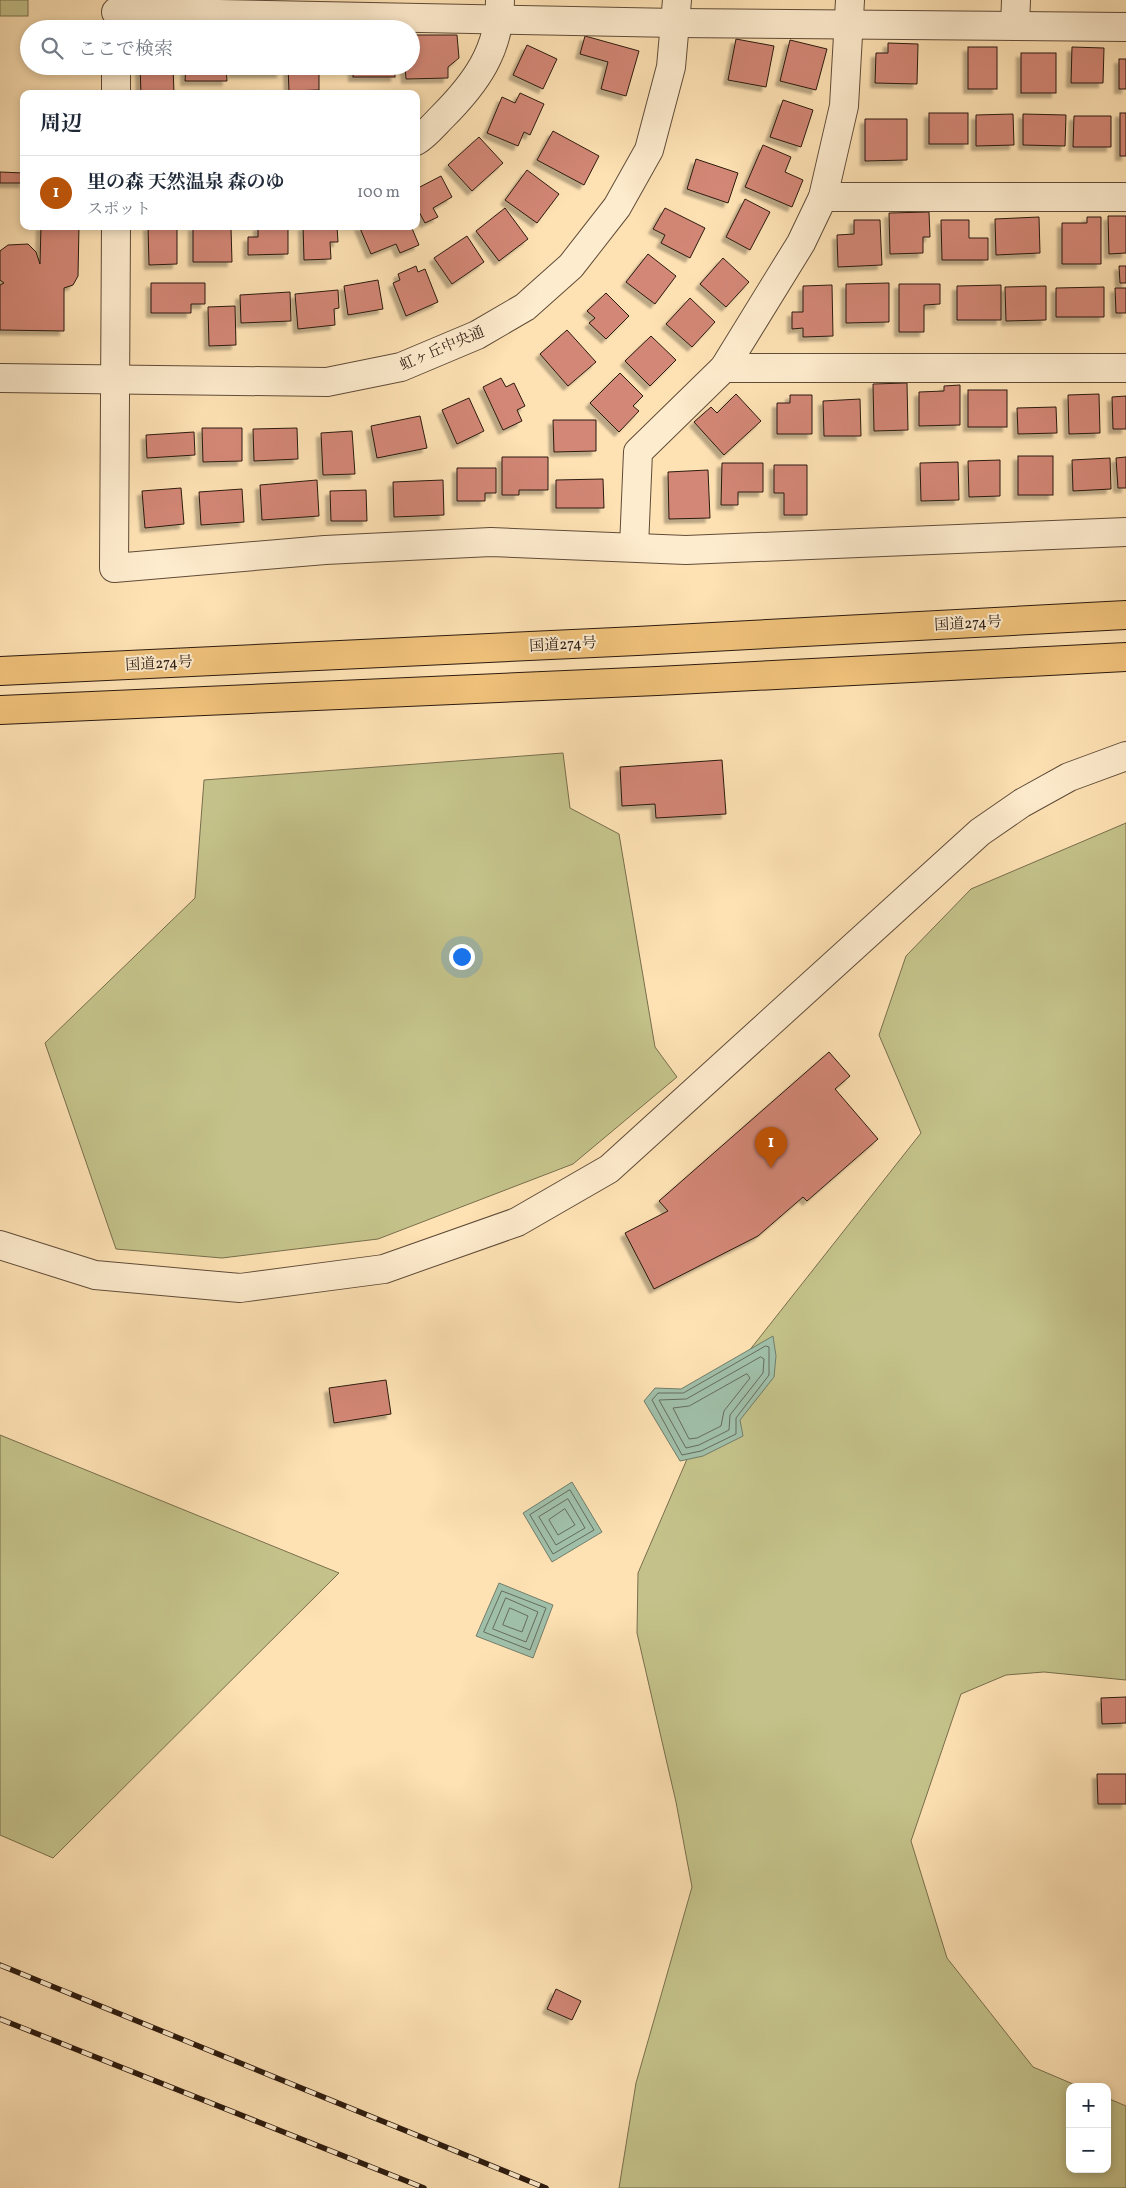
<!DOCTYPE html>
<html lang="ja">
<head>
<meta charset="utf-8">
<style>
  :root { --surface:#fff; --page:#f2f2f3; --text:#1f2937; --muted:#747a83; --line:#e0e1e3; --accent:#b45309 }
  body { margin:0; font-family:Vollkorn,"Noto Serif JP",serif; background:var(--page); color:var(--text) }
  .controls { position:absolute; right:15px; bottom:15px; display:grid; overflow:hidden; border-radius:10px; box-shadow:0 2px 8px #0003 }
  .controls button { width:45px; height:45px; display:grid; place-items:center; padding:0; border:0; border-bottom:1px solid var(--line); background:var(--surface); color:var(--text); font:25px sans-serif }
  .you { position:absolute; left:461px; top:956px; width:18px; height:18px; margin:-12px; border:4px solid #fff; border-radius:50%; background:#1a73e8; box-shadow:0 0 0 8px #1a73e833 }
  .badge { display:grid; place-items:center; width:32px; height:32px; border-radius:50%; background:var(--accent); color:#fff; font-size:16px; font-weight:700 }
  .pin { position:absolute; translate:-50% -41px; filter:drop-shadow(0 1px 2px #0008) }
  .pin::after { content:''; position:absolute; top:26px; width:18px; height:15px; background:inherit; clip-path:polygon(0 0,100% 0,50% 100%) }
  .list { margin:0; padding:0; list-style:none }
  h2 { display:flex; justify-content:space-between; align-items:center; height:65px; margin:0; padding:0 20px; font-size:21px }
  h2 small { font-size:16px; font-weight:400; color:var(--muted) }
  .list li { display:grid; grid-template-columns:32px 1fr auto; gap:15px; align-items:center; box-sizing:border-box; height:75px; padding:0 20px; border-top:1px solid var(--line) }
  .list b { display:block; font-size:19px; white-space:nowrap }
  .list p { margin:0; font-size:16px; white-space:nowrap; color:var(--muted) }
  .list em { font-size:16px; font-style:normal; color:var(--muted) }
  .icon { flex:none; width:28px; height:28px; fill:none; stroke:currentColor; stroke-width:2; stroke-linecap:round; stroke-linejoin:round }
  .map { position:relative; flex:none; width:1126px; height:2188px; overflow:hidden }
  .search { position:absolute; background:var(--surface); box-shadow:0 2px 8px #0003; left:20px; top:20px; width:400px; height:55px; display:flex; align-items:center; gap:12px; box-sizing:border-box; padding:0 18px; border-radius:28px; color:var(--muted); font-size:19px }
  .panel { position:absolute; background:var(--surface); box-shadow:0 2px 8px #0003; left:20px; top:90px; width:400px; height:140px; border-radius:10px }
  .map>svg:first-child { display:block }
  .green { fill:#c4c28a; stroke:#786e4c }
  .water { fill:#a0bfa9; stroke:#717d6b }
  .lines { fill:none; stroke-linecap:round; stroke-linejoin:round }
  .shore { stroke:#666c5c; stroke-width:1 }
  .building { fill:#d38776; stroke:#2b1a0f; filter:url(#shadow) }
  .minor-casing { stroke:#604c38; stroke-width:30 }
  .highway-casing { stroke:#2b1a0f; stroke-width:30 }
  .minor { stroke:#feecce; stroke-width:28 }
  .highway { stroke:#efc17a; stroke-width:28 }
  .rail-casing { stroke:#2b1a0f; stroke-width:5.5 }
  .rail { stroke:#feecce; stroke-width:4; stroke-dasharray:11; stroke-linecap:butt }
  .labels { text-anchor:middle; stroke-width:4; stroke-linejoin:round; paint-order:stroke }
  .street-label { font-size:15px; fill:#2b1a0f; stroke:#feecce }
</style>
</head>
<body>
<div class="map">
<svg width="1126" height="2188" viewBox="0 0 1126 2188">
  <defs>
    <filter id="shadow"><feDropShadow dx="-4.5" dy="4.5" stdDeviation="1" flood-color="#0004"/></filter>
  </defs>
  <rect width="100%" height="100%" fill="#fee2b4"/>
  <filter id="stains"><feTurbulence type="fractalNoise" baseFrequency=".004" numOctaves="4"/><feColorMatrix values="0 0 0 0 .2 0 0 0 0 .09 0 0 0 0 .02 0 0 0 .5 -.17"/></filter>
  <radialGradient id="worn" r=".72"><stop offset=".6" stop-color="#630" stop-opacity="0"/><stop offset="1" stop-color="#630" stop-opacity=".3"/></radialGradient>
  <!-- green -->
  <g class="green">
    <rect x="0" y="0" width="28" height="16"/>
    <polygon points="563,753 570,808 619,834 655,1047 677,1077 573,1164 378,1239 222,1258 116,1249 45,1043 195,898 204,780"/>
    <polygon points="1126,823 1126,1680 1044,1672 1006,1675 961,1694 911,1841 947,1958 1033,2067 1080,2087 1070,2087 1070,2169 1107,2169 1107,2098 1126,2106 1126,2188 619,2188 636,2083 692,1887 676,1802 637,1633 638,1573 715,1394 921,1133 879,1035 906,956 971,889"/>
    <polygon points="0,1435 339,1573 53,1858 0,1835"/>
  </g>
  <!-- water -->
  <g class="water">
    <polygon points="773,1336 776,1356 774,1377 740,1420 743,1436 703,1456 680,1461 644,1401 655,1388 681,1389"/>
    <polygon points="572,1482 602,1532 552,1562 523,1513"/>
    <polygon points="499,1583 553,1605 533,1658 476,1636"/>
  </g>
  <g class="lines">
    <!-- shore -->
    <g class="shore">
      <polygon points="766,1346 769,1347 769,1375 736,1418 736,1434 701,1451 682,1455 652,1400 658,1393 683,1393"/>
      <polygon points="761,1357 764,1359 763,1373 730,1415 729,1430 699,1445 686,1448 659,1400 686,1399"/>
      <polygon points="747,1374 750,1378 724,1411 721,1426 697,1438 689,1439 673,1408 689,1406"/>
      <polygon points="570,1490 594,1530 553,1554 530,1515"/>
      <polygon points="568,1499 585,1528 556,1545 539,1517"/>
      <polygon points="565,1509 575,1525 558,1535 549,1520"/>
      <polygon points="502,1591 546,1608 530,1650 484,1632"/>
      <polygon points="506,1598 538,1612 526,1642 493,1629"/>
      <polygon points="510,1608 528,1616 522,1632 503,1625"/>
    </g>
  </g>
  <!-- building -->
  <g class="building">
    <polygon points="411,35 457,35 459,58 448,67 448,78 406,79 405,66 411,66"/>
    <polygon points="585,36 639,51 626,96 601,89 608,62 580,54"/>
    <polygon points="736,39 774,46 766,87 728,80"/>
    <polygon points="790,40 827,49 816,90 780,81"/>
    <polygon points="888,43 918,44 917,84 875,83 876,53 888,53"/>
    <polygon points="527,45 557,59 543,89 513,75"/>
    <rect x="968" y="47" width="29" height="42"/>
    <polygon points="1072,47 1104,48 1103,83 1071,83"/>
    <rect x="1021" y="53" width="35" height="40"/>
    <rect x="1119" y="59" width="7" height="30"/>
    <polygon points="140,66 173,66 174,93 141,94"/>
    <polygon points="186,66 226,66 227,81 185,81"/>
    <rect x="233" y="66" width="48" height="7"/>
    <polygon points="288,66 319,66 319,90 289,91"/>
    <rect x="353" y="66" width="42" height="11"/>
    <polygon points="520,93 544,104 530,135 524,132 518,146 487,133 502,97 515,103"/>
    <polygon points="783,100 813,110 801,147 770,137"/>
    <rect x="929" y="113" width="39" height="31"/>
    <rect x="1120" y="113" width="6" height="43"/>
    <polygon points="1013,114 1014,145 976,146 976,115"/>
    <polygon points="1023,114 1066,115 1065,146 1023,145"/>
    <polygon points="1074,116 1111,116 1111,147 1073,147"/>
    <polygon points="865,119 907,119 907,160 865,161"/>
    <polygon points="553,131 599,156 584,185 537,160"/>
    <polygon points="479,137 503,163 472,191 448,165"/>
    <polygon points="763,145 791,157 785,172 803,180 792,207 745,187"/>
    <polygon points="696,159 738,173 728,203 687,189"/>
    <polygon points="527,170 559,194 537,223 505,200"/>
    <polygon points="0,172 24,173 24,183 0,183"/>
    <polygon points="441,176 452,197 433,208 438,217 425,223 416,206 416,189"/>
    <polygon points="745,199 770,212 750,250 726,237"/>
    <polygon points="505,208 528,239 499,261 476,231"/>
    <polygon points="665,208 705,228 690,258 661,243 665,235 653,229"/>
    <polygon points="929,212 930,237 923,237 923,253 890,254 889,213"/>
    <polygon points="1108,216 1126,216 1126,253 1109,254"/>
    <polygon points="1039,217 1040,253 996,255 995,219"/>
    <polygon points="1087,217 1101,217 1101,264 1062,264 1062,223 1087,223"/>
    <polygon points="854,220 880,220 882,265 838,267 837,235 854,234"/>
    <polygon points="941,220 969,220 969,238 988,238 988,260 942,260"/>
    <polygon points="41,226 79,226 78,276 73,285 64,288 64,331 0,330 0,285 4,283 0,280 0,251 8,245 28,244 36,252 40,264"/>
    <polygon points="148,226 177,226 177,264 149,265"/>
    <polygon points="193,226 231,228 232,262 193,262"/>
    <polygon points="258,226 288,226 288,254 248,255 248,237 258,237"/>
    <polygon points="303,226 337,226 338,242 330,242 331,259 304,260"/>
    <polygon points="359,226 411,226 419,245 400,253 396,244 371,254"/>
    <polygon points="467,236 484,262 452,284 434,258"/>
    <polygon points="648,254 676,276 655,304 626,282"/>
    <polygon points="723,258 749,282 726,307 700,284"/>
    <polygon points="416,266 418,272 425,269 438,302 406,316 393,283 400,280 398,274"/>
    <polygon points="1119,266 1126,266 1126,283 1120,283"/>
    <polygon points="378,280 383,309 348,315 344,286"/>
    <polygon points="151,283 205,283 205,304 191,304 191,313 151,313"/>
    <polygon points="889,283 889,322 846,323 846,284"/>
    <polygon points="899,284 940,284 940,304 924,305 924,332 899,332"/>
    <polygon points="832,285 833,336 803,337 803,328 792,329 792,312 803,312 803,286"/>
    <polygon points="1001,285 1001,320 957,320 957,286"/>
    <polygon points="1046,286 1046,320 1006,321 1005,287"/>
    <polygon points="1104,287 1104,317 1056,317 1056,288"/>
    <polygon points="1115,288 1126,288 1126,313 1116,313"/>
    <polygon points="338,290 339,308 334,309 335,325 298,329 295,294"/>
    <polygon points="290,292 291,321 241,323 240,295"/>
    <polygon points="606,293 629,316 606,339 589,323 595,318 587,311"/>
    <polygon points="690,298 715,322 692,347 666,324"/>
    <polygon points="235,306 236,345 209,346 208,307"/>
    <polygon points="567,330 596,362 568,386 540,354"/>
    <polygon points="651,336 676,360 650,386 625,361"/>
    <polygon points="620,373 643,396 633,406 639,411 619,432 590,403"/>
    <polygon points="501,378 506,387 514,383 525,406 517,410 522,421 503,430 483,387"/>
    <polygon points="907,383 908,430 874,431 873,384"/>
    <polygon points="960,385 960,425 919,426 919,392 944,391 944,386"/>
    <rect x="968" y="390" width="39" height="37"/>
    <polygon points="736,394 761,421 724,455 694,422 711,407 717,413"/>
    <polygon points="1099,394 1100,433 1069,434 1068,395"/>
    <polygon points="790,395 812,395 812,434 777,434 777,403 790,403"/>
    <polygon points="1126,396 1126,429 1113,429 1112,397"/>
    <polygon points="469,398 484,431 457,444 442,410"/>
    <polygon points="860,399 861,436 824,436 823,401"/>
    <polygon points="1056,407 1057,433 1018,434 1017,408"/>
    <polygon points="420,416 427,448 377,458 371,426"/>
    <polygon points="553,420 596,420 596,451 554,452"/>
    <polygon points="202,428 242,428 242,461 203,462"/>
    <polygon points="297,428 298,459 254,461 253,429"/>
    <polygon points="352,431 355,474 323,475 321,433"/>
    <polygon points="194,432 195,455 147,458 146,435"/>
    <rect x="1018" y="456" width="35" height="39"/>
    <polygon points="502,457 548,457 548,490 519,490 519,495 502,495"/>
    <polygon points="1126,457 1126,488 1118,488 1116,458"/>
    <polygon points="1110,458 1111,489 1073,491 1072,460"/>
    <polygon points="1000,460 1000,496 969,497 968,461"/>
    <polygon points="958,462 959,500 921,501 920,463"/>
    <polygon points="722,463 763,463 763,492 738,492 738,505 721,505"/>
    <polygon points="774,465 807,465 807,515 784,515 784,493 774,493"/>
    <polygon points="457,468 496,468 496,493 485,493 485,501 457,501"/>
    <polygon points="708,470 710,518 669,519 668,472"/>
    <polygon points="603,479 604,508 556,508 556,480"/>
    <polygon points="317,480 319,516 262,520 260,485"/>
    <polygon points="443,480 444,515 394,517 393,482"/>
    <polygon points="181,488 184,524 145,528 142,491"/>
    <polygon points="242,489 244,522 201,525 199,492"/>
    <polygon points="366,490 367,521 331,521 330,491"/>
    <polygon points="722,760 726,814 656,818 655,804 622,806 620,767"/>
    <polygon points="829,1052 850,1076 835,1089 878,1139 807,1201 803,1197 758,1236 654,1289 625,1233 668,1211 659,1201"/>
    <polygon points="386,1380 391,1414 334,1423 329,1388"/>
    <polygon points="1126,1697 1126,1723 1102,1724 1101,1698"/>
    <polygon points="1097,1774 1126,1774 1126,1804 1098,1804"/>
    <polygon points="556,1989 581,2001 572,2020 547,2009"/>
  </g>
  <g class="lines">
    <!-- minor casing -->
    <g class="minor-casing">
      <g id="minor">
        <polyline points="116,12 676,23 1126,27"/>
        <polyline points="1015,26 1016,0"/>
        <polyline points="116,66 116,94"/>
        <path d="M 416,141 C 426,135 434,125 442,117 C 476,83 500,50 500,0"/>
        <polyline points="823,197 1126,197"/>
        <polyline points="116,226 114,568 325,550 491,542 686,550 1126,532"/>
        <polyline points="724,368 1126,368"/>
        <polyline points="0,378 327,382 401,367 477,335 525,307 571,266 617,207 649,150 671,67 677,0"/>
        <polyline points="634,547 638,452 724,368 801,243 823,197 844,106 850,0"/>
        <polyline points="0,1245 95,1275 240,1288 384,1269 517,1222 609,1169 980,832 1022,803 1069,777 1126,756"/>
      </g>
    </g>
    <!-- highway casing -->
    <g class="highway-casing">
      <g id="highway">
        <polyline points="0,671 637,641 1126,615"/>
        <polyline points="0,710 657,681 1126,657"/>
      </g>
    </g>
    <!-- minor -->
    <use href="#minor" class="minor"/>
    <!-- highway -->
    <use href="#highway" class="highway"/>
    <!-- rail casing -->
    <g class="rail-casing">
      <g id="rail">
        <polyline points="0,1965 546,2188"/>
        <polyline points="0,2019 424,2188"/>
      </g>
    </g>
    <!-- rail -->
    <use href="#rail" class="rail"/>
  </g>
  <g class="labels">
    <!-- street labels -->
    <g class="street-label">
      <text transform="translate(442 348) rotate(-23)" y="5">虹ヶ丘中央通</text>
      <text transform="translate(968 623) rotate(-3)" y="5">国道274号</text>
      <text transform="translate(563 644) rotate(-3)" y="5">国道274号</text>
      <text transform="translate(159 663) rotate(-3)" y="5">国道274号</text>
    </g>
  </g>
  <rect width="100%" height="100%" filter="url(#stains)"/>
  <rect width="100%" height="100%" fill="url(#worn)"/>
</svg>
<div class="controls">
<button>+</button>
<button>−</button>
</div>
<div class="you"></div>
<div class="pin badge" style="left:771px;top:1168px">1</div>
<div class="search"><svg class="icon" aria-label="search" viewBox="0 0 24 24"><circle cx="10" cy="10" r="6"/><path d="M15 15l6 6"/></svg>ここで検索</div>
<section class="panel">
<h2>周辺<small></small></h2>
<ul class="list">
<li><span class="badge">1</span><div><b>里の森 天然温泉 森のゆ</b><p>スポット</p></div><em>100 m</em></li>
</ul>
</section>
</div>
</body>
</html>
